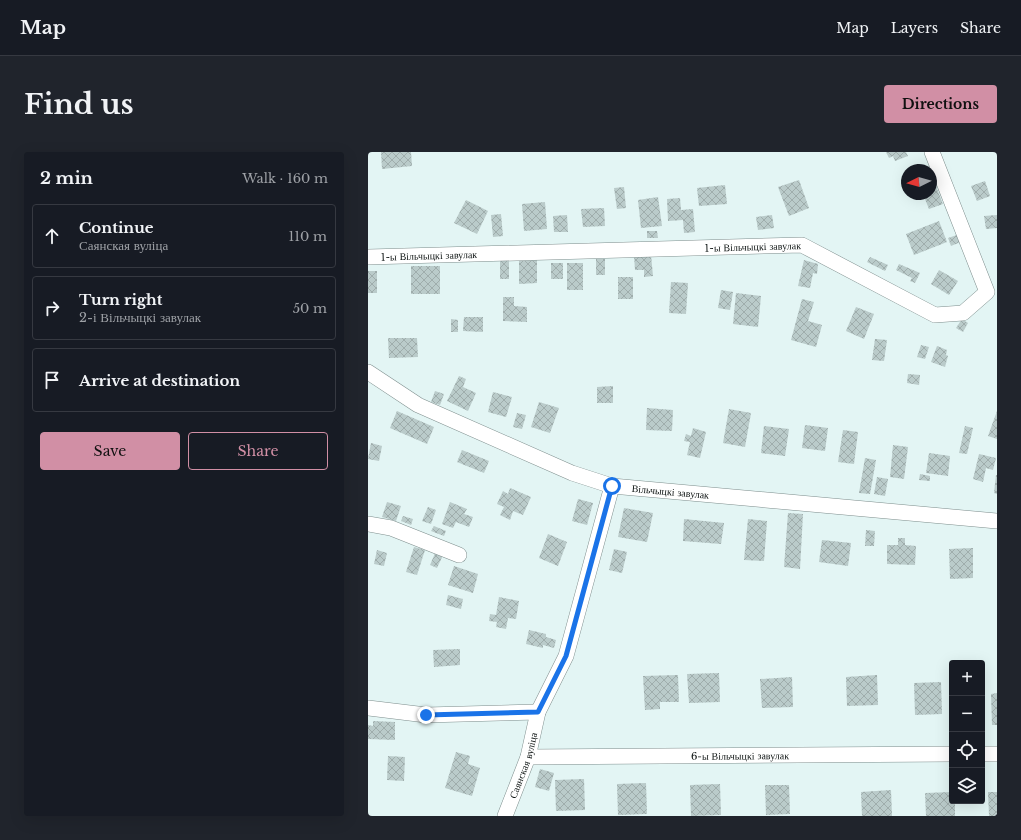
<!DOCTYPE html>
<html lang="en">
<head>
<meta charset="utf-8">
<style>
  :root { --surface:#171b24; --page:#20242c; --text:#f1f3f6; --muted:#9ea1a6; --line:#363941; --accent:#d18fa5 }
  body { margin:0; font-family:"Libre Baskerville",serif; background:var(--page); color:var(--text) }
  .controls { position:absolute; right:12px; bottom:12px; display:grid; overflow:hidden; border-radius:4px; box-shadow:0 4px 16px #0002 }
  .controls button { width:36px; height:36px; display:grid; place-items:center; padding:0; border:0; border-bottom:1px solid var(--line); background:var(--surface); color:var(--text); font:20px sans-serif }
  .compass { position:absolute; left:533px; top:12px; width:36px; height:36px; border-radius:50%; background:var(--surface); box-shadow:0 4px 16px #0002; rotate:265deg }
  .stop { position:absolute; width:12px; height:12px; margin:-9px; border:3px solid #1a73e8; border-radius:50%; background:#fff }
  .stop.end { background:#1a73e8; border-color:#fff; box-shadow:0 1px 4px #0008 }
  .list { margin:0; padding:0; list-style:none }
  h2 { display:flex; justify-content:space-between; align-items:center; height:52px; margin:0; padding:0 16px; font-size:17px }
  h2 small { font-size:13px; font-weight:400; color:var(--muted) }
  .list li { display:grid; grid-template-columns:26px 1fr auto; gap:12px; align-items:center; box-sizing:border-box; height:64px; margin:0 8px 8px; padding:0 8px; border:1px solid var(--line); border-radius:4px }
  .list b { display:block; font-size:15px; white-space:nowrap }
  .list p { margin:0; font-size:13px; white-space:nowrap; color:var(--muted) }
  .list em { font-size:13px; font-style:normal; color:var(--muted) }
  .actions { display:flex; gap:8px; padding:12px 16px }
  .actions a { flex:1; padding:9px 0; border:1px solid var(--accent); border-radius:4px; text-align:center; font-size:14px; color:var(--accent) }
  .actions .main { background:var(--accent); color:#111 }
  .icon { flex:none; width:22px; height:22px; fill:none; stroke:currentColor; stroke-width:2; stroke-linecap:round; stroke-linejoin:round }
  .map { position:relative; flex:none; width:629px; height:664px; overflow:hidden; border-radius:4px }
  header { display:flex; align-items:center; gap:24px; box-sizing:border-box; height:56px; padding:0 20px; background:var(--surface); border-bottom:1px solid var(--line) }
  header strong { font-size:19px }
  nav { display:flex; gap:22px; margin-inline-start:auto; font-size:14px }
  .intro { display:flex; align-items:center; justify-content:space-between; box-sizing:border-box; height:96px; padding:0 24px }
  h1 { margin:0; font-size:28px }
  .button { padding:10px 18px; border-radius:4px; background:var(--accent); color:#111; font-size:14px; font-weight:700 }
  main { display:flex; gap:24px; padding:0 24px }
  aside { flex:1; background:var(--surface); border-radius:4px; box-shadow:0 4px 16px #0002 }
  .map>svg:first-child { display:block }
  .building { fill:url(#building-cross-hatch) }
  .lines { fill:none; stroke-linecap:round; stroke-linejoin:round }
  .street-casing { stroke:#7e8e8d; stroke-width:16 }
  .street { stroke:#fff; stroke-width:15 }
  .route { stroke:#1a73e8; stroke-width:5 }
  .labels { text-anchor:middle; stroke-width:3; stroke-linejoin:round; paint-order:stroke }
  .street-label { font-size:10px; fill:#0d1312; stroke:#fff }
</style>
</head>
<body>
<header>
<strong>Map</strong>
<nav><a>Map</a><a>Layers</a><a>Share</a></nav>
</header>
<div class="intro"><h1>Find us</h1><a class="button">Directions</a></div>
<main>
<aside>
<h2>2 min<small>Walk · 160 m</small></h2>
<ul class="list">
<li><svg class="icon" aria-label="ahead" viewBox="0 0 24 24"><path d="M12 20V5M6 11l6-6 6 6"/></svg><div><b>Continue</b><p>Саянская вуліца</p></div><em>110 m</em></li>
<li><svg class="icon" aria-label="right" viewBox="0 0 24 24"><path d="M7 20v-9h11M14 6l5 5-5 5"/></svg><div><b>Turn right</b><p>2-і Вільчыцкі завулак</p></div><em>50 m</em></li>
<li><svg class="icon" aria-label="arrive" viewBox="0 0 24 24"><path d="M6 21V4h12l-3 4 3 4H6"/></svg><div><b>Arrive at destination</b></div></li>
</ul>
<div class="actions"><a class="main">Save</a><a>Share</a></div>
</aside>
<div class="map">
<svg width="629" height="664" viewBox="0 0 629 664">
  <defs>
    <pattern id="building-cross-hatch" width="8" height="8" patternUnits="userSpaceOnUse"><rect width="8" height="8" fill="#bacbca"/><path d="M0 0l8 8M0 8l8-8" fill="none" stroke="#9fadac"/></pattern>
  </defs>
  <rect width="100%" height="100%" fill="#e3f5f4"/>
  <!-- building -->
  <g class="building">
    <polygon points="13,0 43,0 44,14 14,17"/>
    <polygon points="518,0 538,0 540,4 527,9 525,4 521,6"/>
    <polygon points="565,27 575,52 561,57 555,42 563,42 563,28"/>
    <polygon points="431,28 441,56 421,64 410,35"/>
    <polygon points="617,29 622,44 609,49 603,34"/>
    <polygon points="357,33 359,52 331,54 329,36"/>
    <polygon points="256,35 258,56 249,57 246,36"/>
    <polygon points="290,45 294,74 273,76 270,48"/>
    <polygon points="312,46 313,58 325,57 327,80 316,81 315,68 300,69 299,47"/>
    <polygon points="98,48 120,59 109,82 86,71"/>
    <polygon points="177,50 179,77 156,79 154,52"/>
    <polygon points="236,56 237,74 215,75 213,57"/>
    <polygon points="133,62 135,84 125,85 123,63"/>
    <polygon points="199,63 200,80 186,80 185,64"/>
    <polygon points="404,63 406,76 390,78 388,65"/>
    <polygon points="629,63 629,76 618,77 616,64"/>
    <polygon points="571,69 579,90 546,103 538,82"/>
    <polygon points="279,79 289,79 290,86 279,86"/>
    <polygon points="592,82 595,89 583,94 580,86"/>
    <polygon points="283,103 285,124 276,125 276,118 267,118 266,104"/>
    <polygon points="502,105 520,113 517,119 499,110"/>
    <rect x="228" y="107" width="9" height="16"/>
    <polygon points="169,108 169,131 151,132 151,109"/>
    <polygon points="436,108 450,112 449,122 445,121 442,136 430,134"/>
    <rect x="132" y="109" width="9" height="18"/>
    <rect x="183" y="111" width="12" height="16"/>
    <rect x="199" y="111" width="16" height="27"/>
    <polygon points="531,112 552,121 547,131 542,129 544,126 528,118"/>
    <rect x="43" y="114" width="29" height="28"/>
    <polygon points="571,118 590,129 581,143 563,132"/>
    <rect x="0" y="119" width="9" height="22"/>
    <rect x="250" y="125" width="15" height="22"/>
    <polygon points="303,130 320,131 318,162 301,161"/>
    <polygon points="353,138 365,140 362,158 350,156"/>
    <polygon points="368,141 393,144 390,175 365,172"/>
    <polygon points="135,145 146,145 146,154 159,155 159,170 135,169"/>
    <polygon points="434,147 446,150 440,169 454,173 448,195 423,188"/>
    <polygon points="488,155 506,162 496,187 478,179"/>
    <polygon points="96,165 115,165 115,180 95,179"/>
    <polygon points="83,167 90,168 90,180 83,180"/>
    <polygon points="594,167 600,171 595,180 588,176"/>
    <polygon points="20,186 49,186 50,205 21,206"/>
    <polygon points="507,187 519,188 516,209 504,208"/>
    <polygon points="553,193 561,195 557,207 549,205"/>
    <polygon points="569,194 579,198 578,203 580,204 577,215 563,210"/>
    <polygon points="540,222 552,223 551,233 539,231"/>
    <polygon points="91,224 98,227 95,235 108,241 100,259 79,249"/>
    <polygon points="245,234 245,251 229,251 229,235"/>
    <polygon points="67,239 76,242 72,253 63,250"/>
    <polygon points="125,240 144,245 138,265 120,260"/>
    <polygon points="171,250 191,256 182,281 163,275"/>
    <polygon points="279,256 305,258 304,279 278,278"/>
    <polygon points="361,257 383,261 377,295 355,291"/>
    <polygon points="29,259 66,275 59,292 22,276"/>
    <polygon points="629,259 629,287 620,284"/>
    <polygon points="149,261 158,263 154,277 145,275"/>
    <polygon points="437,273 460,276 457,299 434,296"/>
    <polygon points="396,274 421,277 417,304 393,301"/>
    <polygon points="597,274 605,276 599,302 591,301"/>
    <polygon points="325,276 338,280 332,306 319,303 322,290 316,289 318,282 323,284"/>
    <polygon points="475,278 490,280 486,312 470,310"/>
    <polygon points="3,291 14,294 11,309 0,307"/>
    <polygon points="525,293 540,295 536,327 522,325"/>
    <polygon points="94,298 121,309 116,321 89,310"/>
    <polygon points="561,301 582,304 580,324 558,321"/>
    <polygon points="611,302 628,306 625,318 618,316 615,330 605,327"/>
    <polygon points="497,306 508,308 502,342 491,341"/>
    <polygon points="552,322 562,324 562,329 551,328"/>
    <polygon points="628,323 629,323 629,342 626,341"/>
    <polygon points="509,325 520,327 517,344 506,342"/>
    <polygon points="142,336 163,345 155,363 145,359 142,368 132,363 136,355 129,352 135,339 140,342"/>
    <polygon points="210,347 225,351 219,373 204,369"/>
    <polygon points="19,350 33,354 28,369 14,365"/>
    <polygon points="82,350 99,357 96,362 105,365 101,375 88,370 85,376 74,372"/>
    <polygon points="60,355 68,358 63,372 54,369"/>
    <polygon points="256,356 285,361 279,390 250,385"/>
    <polygon points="420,361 435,362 432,417 416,415"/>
    <polygon points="35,364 45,367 43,373 33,369"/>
    <polygon points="316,367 356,371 353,392 315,389"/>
    <polygon points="380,367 399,369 396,409 376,408"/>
    <polygon points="66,374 78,379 76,384 63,379"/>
    <polygon points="498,378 507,379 506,394 497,394"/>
    <polygon points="180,382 199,390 190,414 171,406"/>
    <polygon points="530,386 537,386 537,393 548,394 547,413 519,412 519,393 530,393"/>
    <polygon points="454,388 483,391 480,414 451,410"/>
    <polygon points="46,395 57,398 49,423 38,420"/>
    <polygon points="605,396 605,426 582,427 581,397"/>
    <polygon points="246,397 259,400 254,421 241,418"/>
    <polygon points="9,398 19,401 16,414 6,412"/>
    <polygon points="68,399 75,403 69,416 62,413"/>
    <polygon points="86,414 110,422 105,441 80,433"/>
    <polygon points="80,443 95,447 93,457 78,453"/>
    <polygon points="131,445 151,449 148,467 140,466 138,477 128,475 129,470 121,469 122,462 128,463"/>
    <polygon points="161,478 178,482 178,485 188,488 186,496 175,493 175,496 158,492"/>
    <polygon points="92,497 92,513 66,515 65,498"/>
    <polygon points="351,521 352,550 321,551 319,522"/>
    <polygon points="310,523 311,550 292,550 292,557 277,558 275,524"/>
    <polygon points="509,523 510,553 479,554 478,525"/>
    <polygon points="424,525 425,555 394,556 392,527"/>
    <polygon points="573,530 574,562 547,563 546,531"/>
    <polygon points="629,541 629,573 624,573 623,542"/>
    <polygon points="5,569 27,570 27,588 0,587 0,573 5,574"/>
    <polygon points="88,600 102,604 100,612 112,616 104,644 77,636"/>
    <polygon points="20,604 37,605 36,629 19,628"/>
    <polygon points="172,617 186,621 181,639 167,635"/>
    <polygon points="216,627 217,658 188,659 187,628"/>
    <polygon points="278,631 279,662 250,663 249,632"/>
    <polygon points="352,632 353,663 323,664 322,633"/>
    <polygon points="397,633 421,633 422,662 398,663"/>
    <polygon points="523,638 524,664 494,664 493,640"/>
    <polygon points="584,640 584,649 587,649 587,664 558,664 557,641"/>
    <polygon points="620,640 629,640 629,664 621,664"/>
  </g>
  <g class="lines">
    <!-- street casing -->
    <g class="street-casing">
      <g id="street">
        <path id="s1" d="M 0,105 L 434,93 L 567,163 L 595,161 L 619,140 L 564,0"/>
        <path id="s2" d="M 0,220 L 50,253 L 204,321 L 244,334 L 629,369"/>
        <polyline points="0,372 23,376 91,403"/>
        <polyline points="0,556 58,563 170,560"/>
        <polyline points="614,602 629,602"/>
        <path id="s3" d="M 160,605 L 584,602"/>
        <path id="s4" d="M 137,664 L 160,605 L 170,560 L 198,504 L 244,334"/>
      </g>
    </g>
    <!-- street -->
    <use href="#street" class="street"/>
  </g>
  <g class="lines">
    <!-- route -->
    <polyline class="route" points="58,563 170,560 198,504 244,334"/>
  </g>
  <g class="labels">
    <!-- street labels -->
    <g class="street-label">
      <text dy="4" stroke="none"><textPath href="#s1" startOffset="385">1-ы Вільчыцкі завулак</textPath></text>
      <text dy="4" stroke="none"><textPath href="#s1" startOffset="61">1-ы Вільчыцкі завулак</textPath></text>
      <text dy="4" stroke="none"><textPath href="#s2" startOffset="329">Вільчыцкі завулак</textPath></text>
      <text dy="4" stroke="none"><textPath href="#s3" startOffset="212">6-ы Вільчыцкі завулак</textPath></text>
      <text dy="4" stroke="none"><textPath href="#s4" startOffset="54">Саянская вуліца</textPath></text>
    </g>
  </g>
</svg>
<div class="controls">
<button>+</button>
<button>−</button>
<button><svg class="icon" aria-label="locate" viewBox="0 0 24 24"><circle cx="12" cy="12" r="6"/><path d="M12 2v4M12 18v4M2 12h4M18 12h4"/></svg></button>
<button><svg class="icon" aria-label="layers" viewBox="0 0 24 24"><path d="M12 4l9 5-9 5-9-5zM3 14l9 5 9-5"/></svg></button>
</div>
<svg class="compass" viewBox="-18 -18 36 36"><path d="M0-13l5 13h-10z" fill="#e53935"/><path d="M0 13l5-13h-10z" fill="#9ea1a6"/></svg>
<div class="stop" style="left:244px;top:334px"></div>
<div class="stop end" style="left:58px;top:563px"></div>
</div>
</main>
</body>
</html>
